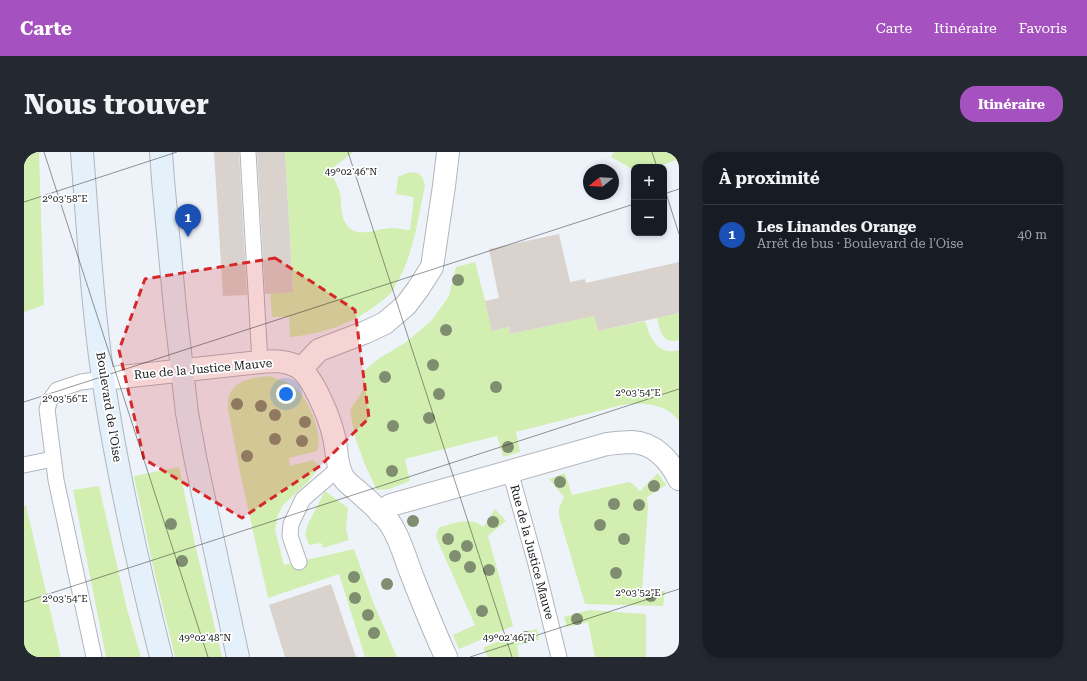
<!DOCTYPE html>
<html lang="fr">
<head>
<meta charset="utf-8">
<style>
  :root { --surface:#171b24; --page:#242831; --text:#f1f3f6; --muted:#9ea1a6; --line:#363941; --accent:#a551bf }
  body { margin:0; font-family:"Roboto Serif",serif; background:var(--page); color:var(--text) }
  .controls { position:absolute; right:12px; top:12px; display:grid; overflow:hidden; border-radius:8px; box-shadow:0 2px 6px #0003 }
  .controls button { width:36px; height:36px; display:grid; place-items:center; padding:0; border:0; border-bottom:1px solid var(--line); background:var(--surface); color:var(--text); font:20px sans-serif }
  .compass { position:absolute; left:559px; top:12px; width:36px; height:36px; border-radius:50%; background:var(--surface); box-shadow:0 2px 6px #0003; rotate:252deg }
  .you { position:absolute; left:262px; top:242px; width:14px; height:14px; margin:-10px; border:3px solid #fff; border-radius:50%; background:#1a73e8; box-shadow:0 0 0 6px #1a73e833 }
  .badge { display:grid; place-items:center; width:26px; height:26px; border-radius:50%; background:var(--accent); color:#fff; font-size:13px; font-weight:700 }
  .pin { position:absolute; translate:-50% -33px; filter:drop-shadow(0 1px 2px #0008) }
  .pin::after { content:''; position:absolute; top:21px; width:14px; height:12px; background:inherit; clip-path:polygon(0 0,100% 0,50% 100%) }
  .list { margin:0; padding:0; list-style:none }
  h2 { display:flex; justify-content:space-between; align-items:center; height:52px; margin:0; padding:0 16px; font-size:17px }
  h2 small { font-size:13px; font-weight:400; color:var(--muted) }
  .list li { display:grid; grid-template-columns:26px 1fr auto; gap:12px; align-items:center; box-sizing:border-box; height:60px; padding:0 16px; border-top:1px solid var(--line) }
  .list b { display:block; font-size:15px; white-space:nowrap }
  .list p { margin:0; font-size:13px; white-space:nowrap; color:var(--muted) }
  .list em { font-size:13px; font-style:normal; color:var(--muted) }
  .map { position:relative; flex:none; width:655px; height:505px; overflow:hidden; border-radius:16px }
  header { display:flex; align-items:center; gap:24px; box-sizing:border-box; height:56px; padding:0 20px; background:var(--accent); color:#fff }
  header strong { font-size:19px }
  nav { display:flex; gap:22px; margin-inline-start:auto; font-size:14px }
  .intro { display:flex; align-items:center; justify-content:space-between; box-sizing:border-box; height:96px; padding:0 24px }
  h1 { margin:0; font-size:28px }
  .button { padding:10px 18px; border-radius:16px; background:var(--accent); color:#fff; font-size:14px; font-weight:700 }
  main { display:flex; gap:24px; padding:0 24px }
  aside { flex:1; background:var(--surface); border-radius:16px; box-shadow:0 2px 6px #0003 }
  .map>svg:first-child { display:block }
  .green { fill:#d2efb1 }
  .building { fill:#d9d2cd }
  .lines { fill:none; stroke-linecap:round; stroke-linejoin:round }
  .lane-casing { stroke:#b1b6bd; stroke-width:17 }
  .street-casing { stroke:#b1b6bd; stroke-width:24 }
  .secondary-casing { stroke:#b1b6bd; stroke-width:24 }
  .lane { stroke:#fff; stroke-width:15 }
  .street { stroke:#fff; stroke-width:22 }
  .secondary { stroke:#e5f1fa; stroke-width:22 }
  .tree { fill:#7f8d70 }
  .marked { fill:#d62828; fill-opacity:0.2; stroke:#d62828; stroke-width:3; stroke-dasharray:8 5; stroke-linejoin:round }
  .ticks { fill:none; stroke:#181a1c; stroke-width:1; stroke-opacity:0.45 }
  .labels { text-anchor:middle; stroke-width:3.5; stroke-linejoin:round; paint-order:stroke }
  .street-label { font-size:12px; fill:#181a1c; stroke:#fff }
  .ticks-label { font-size:10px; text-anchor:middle; fill:#181a1c; stroke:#fff; stroke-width:3.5; stroke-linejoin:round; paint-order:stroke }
</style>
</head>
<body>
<header>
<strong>Carte</strong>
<nav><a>Carte</a><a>Itinéraire</a><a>Favoris</a></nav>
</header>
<div class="intro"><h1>Nous trouver</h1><a class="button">Itinéraire</a></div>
<main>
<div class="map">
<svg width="655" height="505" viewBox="0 0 655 505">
  <rect width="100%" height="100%" fill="#eef3fa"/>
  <!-- green -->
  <g class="green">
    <polygon points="0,0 15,0 20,153 0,160"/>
    <path d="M 261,0 L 329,0 C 322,7 313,11 307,18 C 309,27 314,33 316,41 C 318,51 316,63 322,72 C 332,88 353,76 368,76 C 374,76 380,78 386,78 L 390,45 L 372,42 L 374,25 C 387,19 397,16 401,33 C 394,66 390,103 372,132 C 370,136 368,140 366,142 C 362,146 357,149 354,152 C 328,172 298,182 266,185 L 265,165 L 248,165 L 246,141 L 269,139 Z"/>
    <polygon points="590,0 654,0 655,7 635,14 635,15 610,15 610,18 587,5"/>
    <path d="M 451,110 L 469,179 L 485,175 L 487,182 L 553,167 L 568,155 L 574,179 L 621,169 C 626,186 634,204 655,198 L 655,268 C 651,265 647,260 643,258 C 628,251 613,251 598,253 L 492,280 L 496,300 L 479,305 L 473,284 L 381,307 L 386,329 L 365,337 L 353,338 L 341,313 L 331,285 L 326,258 L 338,240 L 340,219 L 354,207 L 381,191 L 408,168 L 425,144 L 432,115 Z"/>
    <path d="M 655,161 L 655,188 C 638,193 636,178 633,166 Z"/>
    <path d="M 244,224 C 254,227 264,229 272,236 C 284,247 300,284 293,299 L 265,306 L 266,314 L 289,308 L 293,312 L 292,319 L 284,330 L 259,353 L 254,363 L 251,378 L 260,413 L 330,397 L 349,450 L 373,505 L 341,505 L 315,422 L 244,446 L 217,325 L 204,257 C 204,250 204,243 208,238 C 216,227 232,225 244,224 Z"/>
    <polygon points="155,315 171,392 198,505 151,505 129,414 110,324"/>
    <polygon points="541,321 548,343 605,330 609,332 616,339 634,321 642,333 623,345 624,356 618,438 641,439 639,454 561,452 535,364 535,356 540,345 525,327"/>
    <polygon points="75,334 103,457 117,505 82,505 49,338"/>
    <polygon points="301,339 324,356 322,377 325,388 299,396 297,391 285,393 281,382 284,372"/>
    <polygon points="2,353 37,505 0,505 0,354"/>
    <path d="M 471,357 L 482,369 L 464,384 L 489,474 L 435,497 L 429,483 L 451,473 L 414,390 C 412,385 411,380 416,375 C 429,372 448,364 459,375 Z"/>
    <polygon points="565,458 622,462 622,505 571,505 564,470 543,475 540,465"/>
    <polygon points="513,477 515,488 493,493 495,505 464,505 459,496 490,482"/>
  </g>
  <!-- building -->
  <g class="building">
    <polygon points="190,0 215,0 223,143 199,144"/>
    <polygon points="233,0 261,0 269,140 241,142"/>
    <polygon points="535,82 546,130 561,127 562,131 655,110 655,161 574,179 570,164 486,182 485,175 468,179 461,149 475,146 465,97"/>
    <polygon points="307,432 332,505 261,505 245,453"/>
  </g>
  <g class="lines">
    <!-- lane casing -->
    <g class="lane-casing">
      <g id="lane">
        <polyline points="224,0 236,210"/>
        <polyline points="0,313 29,307"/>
        <polyline points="486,319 512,412 535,505"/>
        <polyline points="275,410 266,384 267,372 279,347 315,316"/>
        <polyline points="70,505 32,328 23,257 26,248 33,238 57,230 79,227"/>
      </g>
    </g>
    <!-- street casing -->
    <g class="street-casing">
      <g id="street">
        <polyline points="277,217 295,198 342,180 361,171 382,153 394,137 408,115 420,34 424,0"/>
        <path d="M 79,227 L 236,210 C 248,209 260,208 272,214 C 288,221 306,267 310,285 C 313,297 312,312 318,323 C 320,328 326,333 330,336 C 343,348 358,359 367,373 C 376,387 381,405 387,421 C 398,449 409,477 422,505"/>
        <path d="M 356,361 L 367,353 L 583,292 C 592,291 600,290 608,290 C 631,291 646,309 655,327"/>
      </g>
    </g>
    <!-- secondary casing -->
    <g class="secondary-casing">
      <g id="secondary">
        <path d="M 58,0 C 64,75 68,151 79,226 C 93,320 114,413 137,505"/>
        <polyline points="137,0 139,28 151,156 163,261 171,305 214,505"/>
      </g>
    </g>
    <!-- lane -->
    <use href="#lane" class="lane"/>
    <!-- street -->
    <use href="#street" class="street"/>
    <!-- secondary -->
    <use href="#secondary" class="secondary"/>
  </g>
  <!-- trees -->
  <g class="tree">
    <circle cx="434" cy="128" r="6"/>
    <circle cx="422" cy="178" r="6"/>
    <circle cx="409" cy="213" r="6"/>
    <circle cx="361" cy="225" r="6"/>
    <circle cx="472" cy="235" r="6"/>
    <circle cx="415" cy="242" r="6"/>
    <circle cx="263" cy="243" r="6"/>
    <circle cx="213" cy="252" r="6"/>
    <circle cx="237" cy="254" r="6"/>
    <circle cx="251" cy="263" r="6"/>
    <circle cx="405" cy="266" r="6"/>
    <circle cx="281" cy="270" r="6"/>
    <circle cx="369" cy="274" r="6"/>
    <circle cx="251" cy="287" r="6"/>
    <circle cx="278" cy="289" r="6"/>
    <circle cx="484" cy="295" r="6"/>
    <circle cx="223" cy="304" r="6"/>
    <circle cx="368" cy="319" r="6"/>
    <circle cx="536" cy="330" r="6"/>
    <circle cx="630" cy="334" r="6"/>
    <circle cx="590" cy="352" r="6"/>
    <circle cx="615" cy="353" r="6"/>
    <circle cx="389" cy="369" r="6"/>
    <circle cx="469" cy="370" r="6"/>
    <circle cx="147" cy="372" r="6"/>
    <circle cx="576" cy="373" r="6"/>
    <circle cx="424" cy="387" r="6"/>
    <circle cx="600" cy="387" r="6"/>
    <circle cx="443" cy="394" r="6"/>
    <circle cx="431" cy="404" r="6"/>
    <circle cx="158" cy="409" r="6"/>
    <circle cx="446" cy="415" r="6"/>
    <circle cx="465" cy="418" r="6"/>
    <circle cx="592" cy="421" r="6"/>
    <circle cx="330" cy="425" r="6"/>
    <circle cx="363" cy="432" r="6"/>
    <circle cx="627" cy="444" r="6"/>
    <circle cx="331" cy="446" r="6"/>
    <circle cx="458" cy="459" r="6"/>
    <circle cx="344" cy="463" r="6"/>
    <circle cx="553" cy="467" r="6"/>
    <circle cx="350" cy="481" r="6"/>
    <circle cx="502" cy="485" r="6"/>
  </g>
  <!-- marked area -->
  <path class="marked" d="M 251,106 L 331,158 L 345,266 L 296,314 L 218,366 L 120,307 L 95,198 L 121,127 Z"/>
  <!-- ticks -->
  <path class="ticks" d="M 20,0 L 184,505M 324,0 L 488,505M 628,0 L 633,15M 640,35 L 655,82M 640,42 L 655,37M 0,50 L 153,0M 0,250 L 610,52M 0,450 L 655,237M 446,505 L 655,437"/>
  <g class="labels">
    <!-- street labels -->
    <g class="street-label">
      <text transform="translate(179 217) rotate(-5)" y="4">Rue de la Justice Mauve</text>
      <text transform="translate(85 255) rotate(81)" y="4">Boulevard de l'Oise</text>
      <text transform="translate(508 400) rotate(75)" y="4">Rue de la Justice Mauve</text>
    </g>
  </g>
  <g class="ticks-label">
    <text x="327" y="23">49°02'46"N</text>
    <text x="41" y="50">2°03'58"E</text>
    <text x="614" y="244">2°03'54"E</text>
    <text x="41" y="250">2°03'56"E</text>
    <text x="614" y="444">2°03'52"E</text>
    <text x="41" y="450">2°03'54"E</text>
    <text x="181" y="489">49°02'48"N</text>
    <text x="485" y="489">49°02'46"N</text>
  </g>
</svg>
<div class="controls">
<button>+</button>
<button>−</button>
</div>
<svg class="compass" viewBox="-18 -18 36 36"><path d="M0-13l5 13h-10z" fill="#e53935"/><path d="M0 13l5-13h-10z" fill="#9ea1a6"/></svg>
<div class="you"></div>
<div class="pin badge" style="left:164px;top:85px;background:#1a4fb4">1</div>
</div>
<aside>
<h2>À proximité<small></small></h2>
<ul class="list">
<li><span class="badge" style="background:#1a4fb4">1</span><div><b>Les Linandes Orange</b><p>Arrêt de bus · Boulevard de l'Oise</p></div><em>40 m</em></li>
</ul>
</aside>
</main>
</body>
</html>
